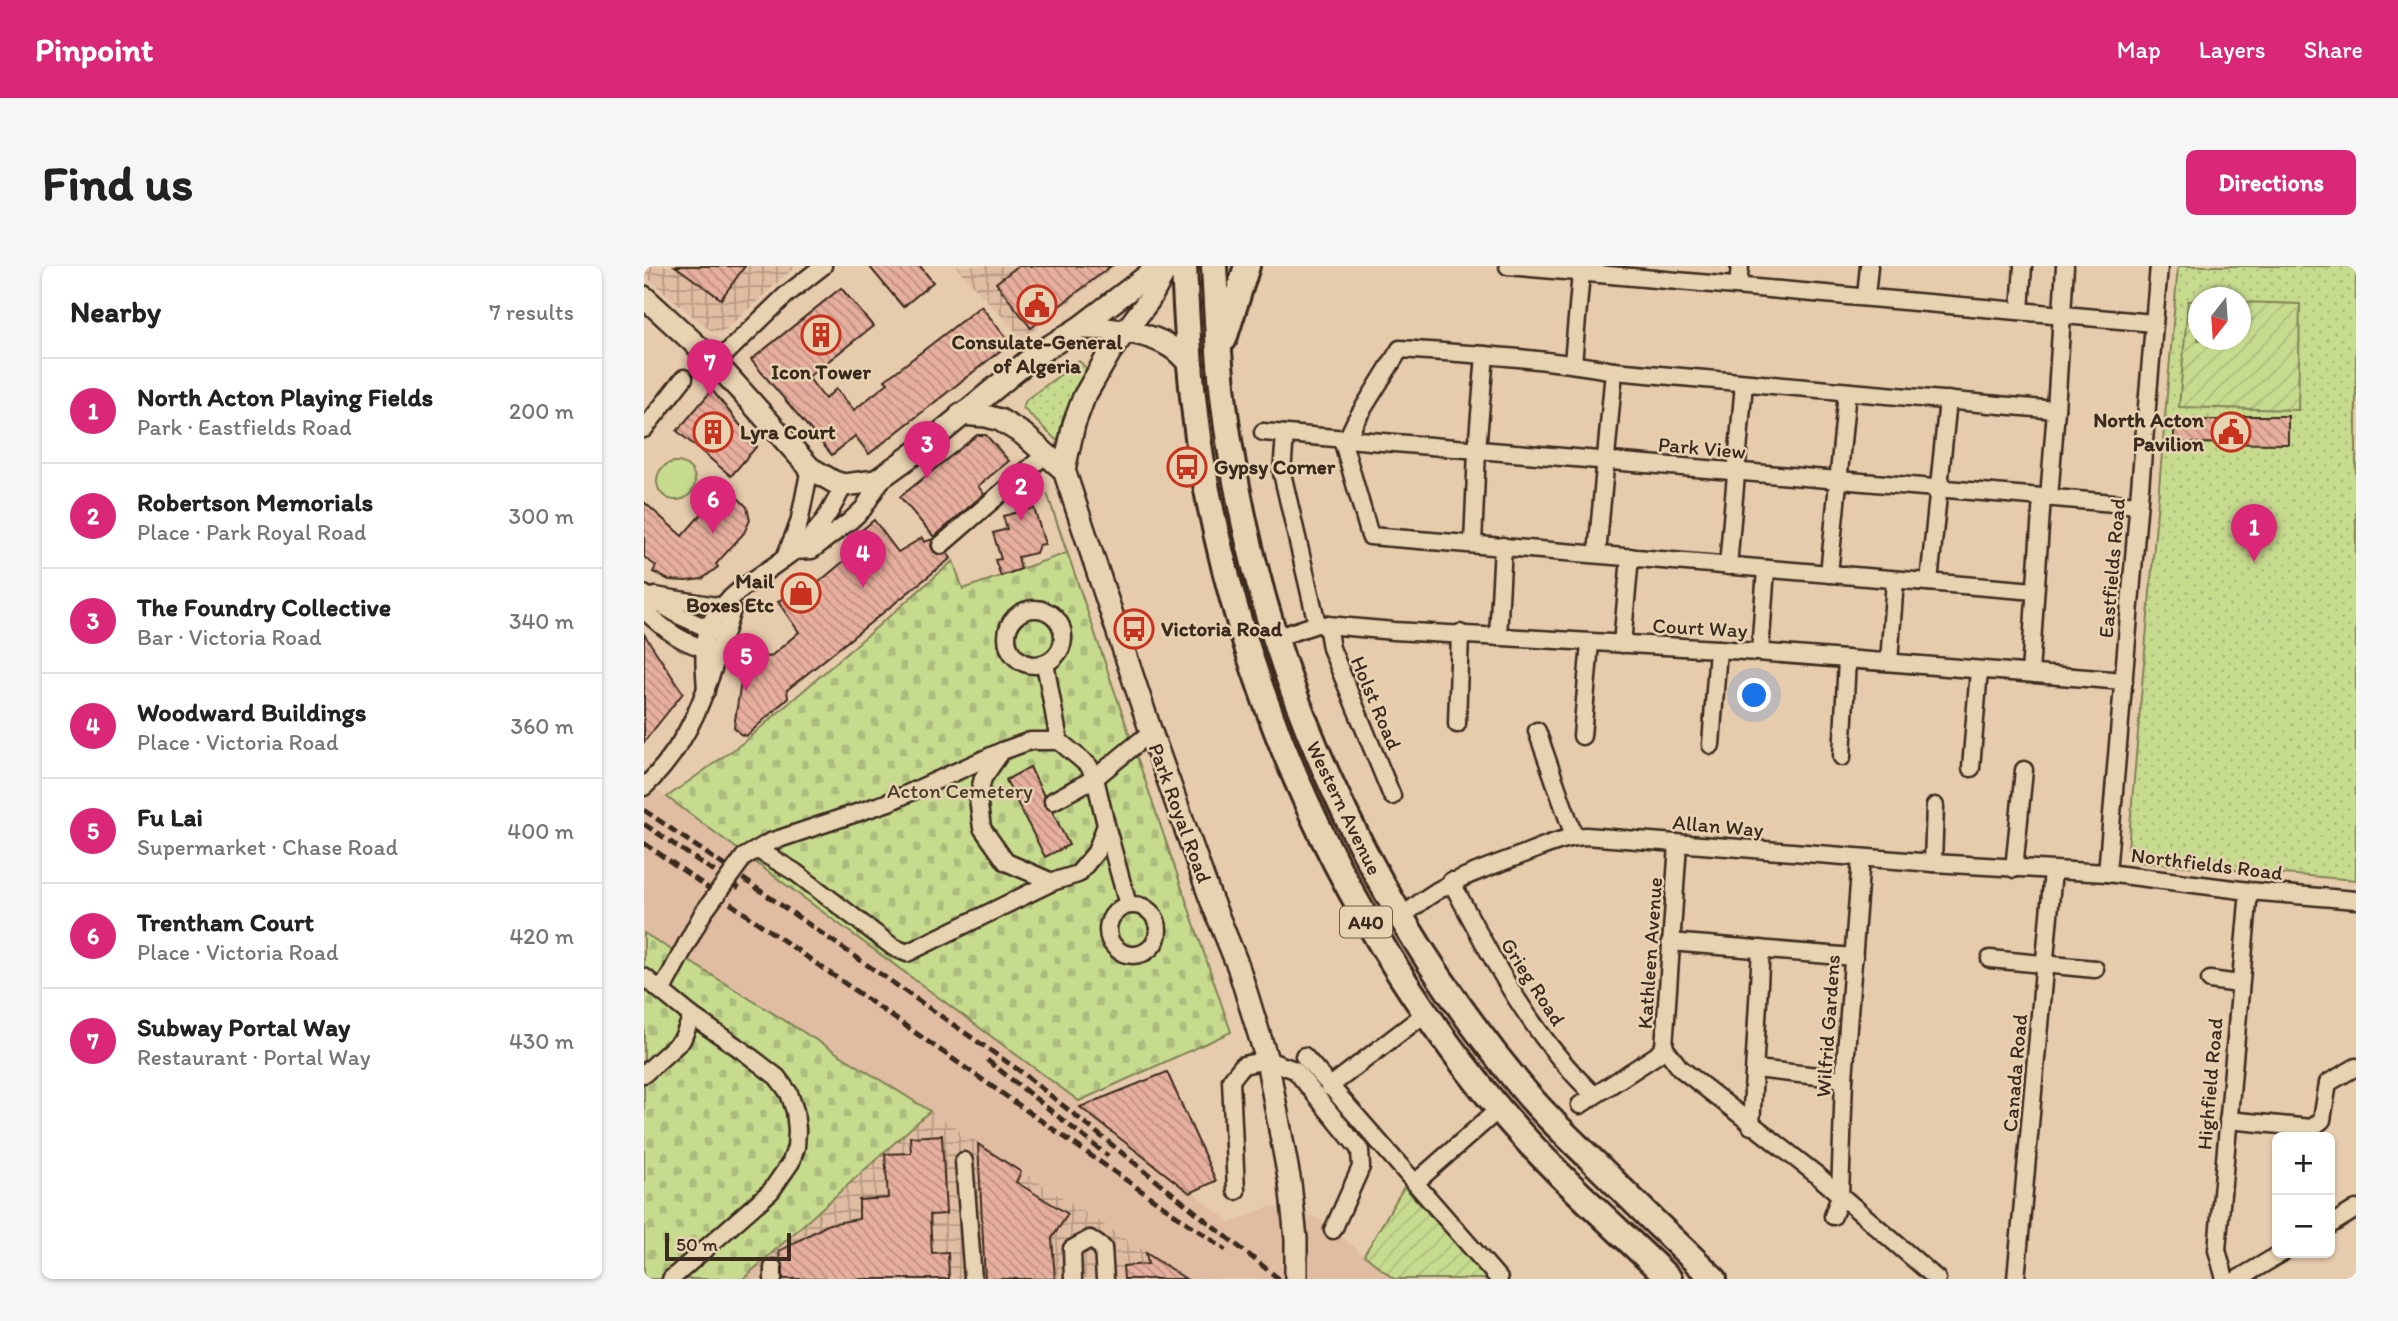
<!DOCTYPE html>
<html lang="en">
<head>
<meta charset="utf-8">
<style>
  :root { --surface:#fff; --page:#f6f6f6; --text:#222; --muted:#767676; --line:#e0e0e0; --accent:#db2777 }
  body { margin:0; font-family:Itim,sans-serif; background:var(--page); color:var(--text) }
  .controls { position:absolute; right:21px; bottom:21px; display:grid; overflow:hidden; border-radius:10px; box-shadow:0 2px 5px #0004 }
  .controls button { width:63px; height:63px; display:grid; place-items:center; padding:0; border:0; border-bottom:2px solid var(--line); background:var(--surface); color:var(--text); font:35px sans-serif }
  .compass { position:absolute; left:1544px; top:21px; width:63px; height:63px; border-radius:50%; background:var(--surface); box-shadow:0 2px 5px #0004; rotate:197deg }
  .scale { position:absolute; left:21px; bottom:18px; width:126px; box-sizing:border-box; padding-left:7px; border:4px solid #3b2a1e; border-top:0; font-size:19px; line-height:24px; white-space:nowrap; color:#3b2a1e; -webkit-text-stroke:5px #e7d2b1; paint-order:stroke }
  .you { position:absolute; left:1111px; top:430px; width:24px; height:24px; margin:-18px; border:5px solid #fff; border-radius:50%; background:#1a73e8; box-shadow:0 0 0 10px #1a73e833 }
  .badge { display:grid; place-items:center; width:46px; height:46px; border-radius:50%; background:var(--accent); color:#fff; font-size:23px; font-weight:700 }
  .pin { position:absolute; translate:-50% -58px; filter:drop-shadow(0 2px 4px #0008) }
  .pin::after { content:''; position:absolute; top:37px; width:24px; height:21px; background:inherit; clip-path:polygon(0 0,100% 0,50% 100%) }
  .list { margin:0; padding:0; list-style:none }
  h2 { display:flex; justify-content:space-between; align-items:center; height:91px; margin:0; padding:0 28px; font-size:30px }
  h2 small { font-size:23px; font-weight:400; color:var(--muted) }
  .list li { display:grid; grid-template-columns:46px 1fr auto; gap:21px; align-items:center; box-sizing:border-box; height:105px; padding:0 28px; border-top:2px solid var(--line) }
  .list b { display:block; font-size:26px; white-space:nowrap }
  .list p { margin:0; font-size:23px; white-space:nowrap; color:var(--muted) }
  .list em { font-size:23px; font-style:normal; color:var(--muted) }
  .map { position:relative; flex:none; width:1712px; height:1013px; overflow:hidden; border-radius:10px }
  header { display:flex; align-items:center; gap:42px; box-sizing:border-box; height:98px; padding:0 35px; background:var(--accent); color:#fff }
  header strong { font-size:33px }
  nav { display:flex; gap:38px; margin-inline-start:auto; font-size:24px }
  .intro { display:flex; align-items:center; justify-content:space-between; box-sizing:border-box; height:168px; padding:0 42px }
  h1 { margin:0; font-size:49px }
  .button { padding:18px 32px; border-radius:10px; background:var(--accent); color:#fff; font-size:24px; font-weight:700 }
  main { display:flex; gap:42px; padding:0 42px }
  aside { flex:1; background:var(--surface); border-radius:10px; box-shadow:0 2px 5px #0004 }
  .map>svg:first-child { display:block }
  .built { fill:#e0bda2 }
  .industrial { fill:url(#industrial-grid) }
  .grass { fill:#c7db8f; stroke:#818256; stroke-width:2 }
  .cemetery { fill:url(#cemetery-stones); stroke:#818256; stroke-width:2 }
  .park { fill:url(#park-dots); stroke:#818256; stroke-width:2; fill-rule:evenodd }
  .garden { fill:url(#garden-furrows); stroke:#818256; stroke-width:2 }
  .building { fill:url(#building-back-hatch); stroke:#3b2a1e; stroke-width:2 }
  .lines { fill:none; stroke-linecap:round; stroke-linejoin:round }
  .minor-casing { stroke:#3b2a1e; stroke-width:21 }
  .major-casing { stroke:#3b2a1e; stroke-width:26 }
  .highway-casing { stroke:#3b2a1e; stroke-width:30 }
  .minor { stroke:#e7d2b1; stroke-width:16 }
  .major { stroke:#e7d2b1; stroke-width:21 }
  .highway { stroke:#e7d2b1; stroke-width:24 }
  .rail { stroke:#3b2a1e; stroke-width:5; stroke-dasharray:10 5; stroke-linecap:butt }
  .minor-bridge-casing { stroke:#3b2a1e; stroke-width:21; stroke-linecap:butt }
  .minor-bridge { stroke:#e7d2b1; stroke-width:16 }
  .labels { text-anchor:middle; stroke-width:5; stroke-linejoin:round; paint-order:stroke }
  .shield { fill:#e7d2b1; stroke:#6f5c4a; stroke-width:2 }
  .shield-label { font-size:19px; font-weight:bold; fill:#3b2a1e }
  .poi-label { font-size:21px; font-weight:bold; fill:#3b2a1e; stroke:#e7d2b1; text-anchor:start }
  .street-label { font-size:21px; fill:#3b2a1e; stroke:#e7d2b1 }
  .park-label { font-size:21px; fill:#493c29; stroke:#e7d2b1 }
</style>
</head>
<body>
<header>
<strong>Pinpoint</strong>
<nav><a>Map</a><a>Layers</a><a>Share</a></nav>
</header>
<div class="intro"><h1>Find us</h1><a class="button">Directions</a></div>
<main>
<aside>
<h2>Nearby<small>7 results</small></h2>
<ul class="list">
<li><span class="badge">1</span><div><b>North Acton Playing Fields</b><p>Park · Eastfields Road</p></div><em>200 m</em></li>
<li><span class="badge">2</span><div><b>Robertson Memorials</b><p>Place · Park Royal Road</p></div><em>300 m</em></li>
<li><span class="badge">3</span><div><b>The Foundry Collective</b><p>Bar · Victoria Road</p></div><em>340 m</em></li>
<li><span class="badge">4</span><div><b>Woodward Buildings</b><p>Place · Victoria Road</p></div><em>360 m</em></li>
<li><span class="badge">5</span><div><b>Fu Lai</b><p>Supermarket · Chase Road</p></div><em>400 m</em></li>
<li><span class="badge">6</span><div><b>Trentham Court</b><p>Place · Victoria Road</p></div><em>420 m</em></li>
<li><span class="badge">7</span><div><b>Subway Portal Way</b><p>Restaurant · Portal Way</p></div><em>430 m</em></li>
</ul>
</aside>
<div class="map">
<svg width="1712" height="1013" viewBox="0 0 1712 1013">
  <defs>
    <pattern id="industrial-grid" width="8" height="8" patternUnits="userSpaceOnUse" patternTransform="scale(1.75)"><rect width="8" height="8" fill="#e0bda2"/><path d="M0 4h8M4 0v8" fill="none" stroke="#b79a83"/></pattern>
    <pattern id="cemetery-stones" width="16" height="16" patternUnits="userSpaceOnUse" patternTransform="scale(1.75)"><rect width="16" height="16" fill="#c7db8f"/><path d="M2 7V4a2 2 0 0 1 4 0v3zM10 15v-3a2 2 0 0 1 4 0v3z" fill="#acbc7b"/></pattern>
    <pattern id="park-dots" width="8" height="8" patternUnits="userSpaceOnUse" patternTransform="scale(1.75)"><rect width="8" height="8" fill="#c7db8f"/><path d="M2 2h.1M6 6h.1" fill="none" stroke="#acbc7b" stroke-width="1.8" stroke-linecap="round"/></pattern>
    <pattern id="garden-furrows" width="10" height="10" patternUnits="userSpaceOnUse" patternTransform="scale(1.75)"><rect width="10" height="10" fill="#c7db8f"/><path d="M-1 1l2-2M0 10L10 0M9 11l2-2" fill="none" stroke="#acbc7b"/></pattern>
    <pattern id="building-back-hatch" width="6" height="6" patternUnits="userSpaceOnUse" patternTransform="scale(1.75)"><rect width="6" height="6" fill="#e7af9e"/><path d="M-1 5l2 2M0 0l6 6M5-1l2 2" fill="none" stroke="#bc8f80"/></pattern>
  </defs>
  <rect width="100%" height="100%" fill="#e7cbad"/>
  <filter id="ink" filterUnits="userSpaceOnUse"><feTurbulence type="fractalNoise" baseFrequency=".0143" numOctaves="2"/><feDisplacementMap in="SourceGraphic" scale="14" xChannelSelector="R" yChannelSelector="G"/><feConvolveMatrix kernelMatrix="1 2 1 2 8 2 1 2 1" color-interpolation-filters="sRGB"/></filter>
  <g filter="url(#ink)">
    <!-- built -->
    <polygon class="built" points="0,517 23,531 435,835 587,957 627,940 674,952 750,1013 543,1013 286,845 0,667"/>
    <!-- industrial -->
    <g class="industrial">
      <polygon points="0,0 152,0 82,63 74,67 63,62 0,9"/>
      <polygon points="311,0 471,0 379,73"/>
      <polygon points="286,845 543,1013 99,1013"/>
    </g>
    <!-- grass -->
    <circle class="grass" cx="32" cy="215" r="19"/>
    <!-- cemetery -->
    <g class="cemetery">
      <polygon points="403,227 587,766 435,835 23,531 100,476 309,295 319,323 423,287"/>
      <polygon points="0,667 286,845 99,1013 0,1013"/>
    </g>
    <!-- park -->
    <g class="park">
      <path d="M 1534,0 L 1712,0 L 1712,614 L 1494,596 L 1484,583 ZM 1554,32 L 1596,32 L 1596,74 L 1554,74 Z"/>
      <polygon points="435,95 445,105 420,172 412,174 379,142 382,134"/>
    </g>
    <!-- garden -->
    <g class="garden">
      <polygon points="1544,35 1554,35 1554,74 1596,74 1597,36 1656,38 1654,144 1535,141"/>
      <polygon points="760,921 846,1013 750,1013 720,989"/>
    </g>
    <!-- building -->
    <g class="building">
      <polygon points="31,0 101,0 77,33"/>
      <polygon points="225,0 276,0 289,16 259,41"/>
      <polygon points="374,0 467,0 387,62 352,17"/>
      <polygon points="197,22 229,60 164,111 181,133 192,123 210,144 244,117 241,114 337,40 366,77 225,188 211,170 188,189 107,94"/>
      <polygon points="68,124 113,180 87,210 33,165"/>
      <polygon points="1582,150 1644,150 1644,178 1530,177 1530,154 1582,154"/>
      <polygon points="333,169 342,169 365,195 334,220 340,228 290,271 256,231"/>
      <polygon points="82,220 103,241 106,254 100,267 72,298 74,301 58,313 42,315 25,314 9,306 12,300 0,291 0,236 38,270"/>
      <polygon points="390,242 401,278 395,279 392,287 374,291 377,303 357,310 351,294 357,293 349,267 363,263 359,250"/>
      <polygon points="230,254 254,286 278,272 280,276 289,273 287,280 290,286 298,289 303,287 307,292 143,424 144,432 102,470 96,468 90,461 100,396 103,391 111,389 126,391 155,366 134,336 156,318 163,326 213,284 206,274"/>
      <polygon points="0,368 39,427 0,476"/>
      <polygon points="386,501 400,530 400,539 408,545 425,579 401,591 362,514"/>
      <polygon points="523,806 572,915 546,927 436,841"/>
      <polygon points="298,869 302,948 286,949 288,987 304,986 305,1013 139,1013 139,1001 136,994 135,985 185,958 215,953 215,934 244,932 241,888 267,887 266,871"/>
      <polygon points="334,878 377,906 372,916 424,948 408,972 411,1013 341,1013"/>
      <polygon points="502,987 542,1013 480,1013 479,1000 504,998"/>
    </g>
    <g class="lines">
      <!-- minor casing -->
      <g class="minor-casing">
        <g id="minor">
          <polyline points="864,0 1510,57"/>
          <polyline points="1094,20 1096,0"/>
          <polyline points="1222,31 1225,0"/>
          <polyline points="1376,45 1379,0"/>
          <polyline points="72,97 142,29 179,0"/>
          <polyline points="929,97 937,7"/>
          <polyline points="1412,144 1421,0"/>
          <polyline points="0,163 40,112"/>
          <polyline points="619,166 1494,239"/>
          <polyline points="641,168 638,207 673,358"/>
          <polyline points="698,173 726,270 1391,325"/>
          <path d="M 703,173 L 712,154 L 756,83 C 828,88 900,92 970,105 L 1412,144 L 1405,232"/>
          <polyline points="829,278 833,184 841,89"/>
          <polyline points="297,279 402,188"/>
          <polyline points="149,285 168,284 206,255 219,243 241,208"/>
          <polyline points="953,288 970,105"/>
          <polyline points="142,289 155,257 166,202"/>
          <polyline points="1084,300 1100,117"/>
          <polyline points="1185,308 1203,126"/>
          <polyline points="1285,316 1304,134"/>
          <polyline points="0,328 36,350 74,367"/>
          <polyline points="11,330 79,341"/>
          <circle cx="391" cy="371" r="28"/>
          <path d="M 0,344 C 21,364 40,379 69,384"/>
          <polyline points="683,359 687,382 748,530"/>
          <polyline points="854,371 859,280"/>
          <polyline points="631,372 673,358 683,359 750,365 1074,383 1480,415"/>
          <polyline points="978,378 986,291"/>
          <polyline points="1116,386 1122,303"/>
          <polyline points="1245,396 1251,314"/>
          <polyline points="401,397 415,475"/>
          <polyline points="1386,407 1398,231"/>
          <path d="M 62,425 C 61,402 57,377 67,356 C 84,322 142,298 168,269 C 182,255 191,236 200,219"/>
          <polyline points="813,458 816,367"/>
          <polyline points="893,465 930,570"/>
          <polyline points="938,470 946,377"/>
          <polyline points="1067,479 1074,383"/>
          <polyline points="1198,491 1203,393"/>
          <polyline points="1327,502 1335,404"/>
          <path d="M 0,521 C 52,473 67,409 88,344 L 85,333"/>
          <polyline points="409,535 451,512 496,475 508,469"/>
          <polyline points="462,559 484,639"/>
          <polyline points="114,584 151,606 249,681 263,687 408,616"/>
          <polyline points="100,591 126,576 245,536 358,485 386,475 415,475 445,500 451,512 462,559 452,586 434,608 408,616 362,596 338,562 334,532 339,512 358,485"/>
          <polyline points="1289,597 1291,540"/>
          <polyline points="1370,603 1380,504"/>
          <polyline points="1463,607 1515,0"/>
          <path d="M 807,615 C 847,692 887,769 950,829"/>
          <circle cx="489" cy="664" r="25"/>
          <path d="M 756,654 C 791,618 834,605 880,588 C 900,580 920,571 942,570 L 1289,597 L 1463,607 L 1605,625 L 1712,634"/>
          <polyline points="1026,676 1210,691"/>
          <polyline points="1346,693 1451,703"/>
          <polyline points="0,711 48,750 99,785 133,811 145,827 151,845 153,864 152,881 147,896 127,925 27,1013"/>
          <polyline points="1566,714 1595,718"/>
          <polyline points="18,724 59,647"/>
          <polyline points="1020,781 1036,802 1173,909 1293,1013"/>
          <polyline points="660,790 855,1013"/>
          <polyline points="1112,803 1200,813"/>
          <polyline points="0,808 38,774 48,750"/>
          <polyline points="685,821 782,747"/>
          <polyline points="936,839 1013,789 1020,781 1034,578"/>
          <polyline points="1584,854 1668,862 1678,854 1684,817 1712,801"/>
          <polyline points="1107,860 1117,683"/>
          <polyline points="320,895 329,1013"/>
          <polyline points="772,916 855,843"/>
          <polyline points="592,925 587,814 599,799 623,794 651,804 716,884 717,901 689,964"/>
          <polyline points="1189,950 1196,930 1200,813 1217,592"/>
          <polyline points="1686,959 1712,943"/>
          <polyline points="129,1002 129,1013"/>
          <polyline points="429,1013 428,983 446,973 459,982 461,1013"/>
          <polyline points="1372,1013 1409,605"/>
          <polyline points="1581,1013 1573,984 1605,625"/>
          <polyline points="1594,1013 1638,987"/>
        </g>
      </g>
      <!-- major casing -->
      <g class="major-casing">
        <g id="major">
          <polyline points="0,31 72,97 166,202 190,216 200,219 232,215 282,179 390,90 435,62 516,0"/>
          <path d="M 435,62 C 464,62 502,65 527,81 C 535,86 542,94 548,101"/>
          <polyline points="317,148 342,150 356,154 379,168 420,204 508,469 566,631 594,700 623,794 646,917 652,973 652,1013"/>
          <polyline points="420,204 430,158 440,131 466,86 505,34 524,0"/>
        </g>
      </g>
      <!-- highway casing -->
      <g class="highway-casing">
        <g id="highway">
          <path d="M 540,0 C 543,65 547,133 558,197 C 600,435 701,660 856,844 C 907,905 969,958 1025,1013"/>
          <path d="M 570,0 C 573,60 576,121 586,181 C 624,418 725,638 879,823 C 901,850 927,874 952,898 C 991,937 1030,975 1070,1013"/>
          <polyline points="580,73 603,0"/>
        </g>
      </g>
      <!-- minor -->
      <use href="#minor" class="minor"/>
      <!-- major -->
      <use href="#major" class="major"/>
      <!-- highway -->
      <use href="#highway" class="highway"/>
      <!-- rail -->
      <g class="rail">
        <polyline points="0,544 376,805 635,1013"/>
        <polyline points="0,558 99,625"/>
        <polyline points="0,577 582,984"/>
        <polyline points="343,794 464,890"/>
      </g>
      <!-- minor-bridge casing -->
      <g class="minor-bridge-casing">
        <polyline id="minor-bridge" points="59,647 100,591"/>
      </g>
      <!-- minor-bridge -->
      <use href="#minor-bridge" class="minor-bridge"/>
    </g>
  </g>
  <!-- icons -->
  <defs>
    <g id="civic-ring" transform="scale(2.0125)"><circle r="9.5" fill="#e7d2b1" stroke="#c8321e" stroke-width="1.5"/><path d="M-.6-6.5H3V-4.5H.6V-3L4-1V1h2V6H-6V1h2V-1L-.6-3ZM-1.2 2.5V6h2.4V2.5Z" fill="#c8321e"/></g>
    <g id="building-ring" transform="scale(2.0125)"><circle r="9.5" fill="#e7d2b1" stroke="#c8321e" stroke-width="1.5"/><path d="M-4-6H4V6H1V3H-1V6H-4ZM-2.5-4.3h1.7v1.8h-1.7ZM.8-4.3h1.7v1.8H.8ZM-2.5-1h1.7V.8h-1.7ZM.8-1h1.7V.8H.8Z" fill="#c8321e"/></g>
    <g id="bus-ring" transform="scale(2.0125)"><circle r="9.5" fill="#e7d2b1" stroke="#c8321e" stroke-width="1.5"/><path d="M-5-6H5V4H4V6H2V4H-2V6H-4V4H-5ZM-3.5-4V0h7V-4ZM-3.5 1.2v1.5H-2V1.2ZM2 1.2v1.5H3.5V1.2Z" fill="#c8321e"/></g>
    <g id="shop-ring" transform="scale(2.0125)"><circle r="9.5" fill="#e7d2b1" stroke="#c8321e" stroke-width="1.5"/><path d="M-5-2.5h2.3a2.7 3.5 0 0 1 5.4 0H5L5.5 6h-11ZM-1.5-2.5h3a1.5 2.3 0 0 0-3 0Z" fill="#c8321e"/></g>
  </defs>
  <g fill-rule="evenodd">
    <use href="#civic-ring" x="393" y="39"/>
    <use href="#building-ring" x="177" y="69"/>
    <use href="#building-ring" x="69" y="166"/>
    <use href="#civic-ring" x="1587" y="166"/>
    <use href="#bus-ring" x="543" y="201"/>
    <use href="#shop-ring" x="157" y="327"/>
    <use href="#bus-ring" x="490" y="363"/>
  </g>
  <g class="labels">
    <!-- shield labels -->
    <rect class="shield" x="696" y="640.5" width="52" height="31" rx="5"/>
    <g class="shield-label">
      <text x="722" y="663">A40</text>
    </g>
    <!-- poi labels -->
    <g class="poi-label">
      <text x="393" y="83" text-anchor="middle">Consulate-General<tspan x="393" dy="24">of Algeria</tspan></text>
      <text x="177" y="113" text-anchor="middle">Icon Tower</text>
      <text x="1560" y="161" text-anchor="end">North Acton<tspan x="1560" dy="24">Pavilion</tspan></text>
      <text x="96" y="173">Lyra Court</text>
      <text x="570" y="208">Gypsy Corner</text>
      <text x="130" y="322" text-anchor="end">Mail<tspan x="130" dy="24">Boxes Etc</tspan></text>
      <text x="517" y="370">Victoria Road</text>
    </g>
    <!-- street labels -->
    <g class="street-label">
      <text transform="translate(1058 182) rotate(5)" y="7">Park View</text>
      <text transform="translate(1468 302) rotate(-85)" y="7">Eastfields Road</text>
      <text transform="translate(1056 362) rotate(3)" y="7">Court Way</text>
      <text transform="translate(732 437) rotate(67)" y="7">Holst Road</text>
      <text transform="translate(700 542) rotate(64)" y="7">Western Avenue</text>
      <text transform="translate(536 547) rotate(70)" y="7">Park Royal Road</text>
      <text transform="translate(1074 560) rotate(5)" y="7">Allan Way</text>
      <text transform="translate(1563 598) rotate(7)" y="7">Northfields Road</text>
      <text transform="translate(1006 687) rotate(-86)" y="7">Kathleen Avenue</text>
      <text transform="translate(889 716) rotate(57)" y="7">Grieg Road</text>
      <text transform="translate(1184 760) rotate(-86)" y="7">Wilfrid Gardens</text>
      <text transform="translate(1371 807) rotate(-85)" y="7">Canada Road</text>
      <text transform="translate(1566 818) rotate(-85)" y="7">Highfield Road</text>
    </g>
    <!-- park labels -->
    <g class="park-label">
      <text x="316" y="532">Acton Cemetery</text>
    </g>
  </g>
</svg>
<div class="controls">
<button>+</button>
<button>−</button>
</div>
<svg class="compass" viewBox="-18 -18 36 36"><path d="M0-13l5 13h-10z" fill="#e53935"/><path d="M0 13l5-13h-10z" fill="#767676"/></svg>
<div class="scale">50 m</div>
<div class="you"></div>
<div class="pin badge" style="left:1610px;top:296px">1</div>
<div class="pin badge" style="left:377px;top:255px">2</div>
<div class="pin badge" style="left:283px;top:213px">3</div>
<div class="pin badge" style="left:219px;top:322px">4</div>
<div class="pin badge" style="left:102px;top:425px">5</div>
<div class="pin badge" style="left:69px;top:268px">6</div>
<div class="pin badge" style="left:66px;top:131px">7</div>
</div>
</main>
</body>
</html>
